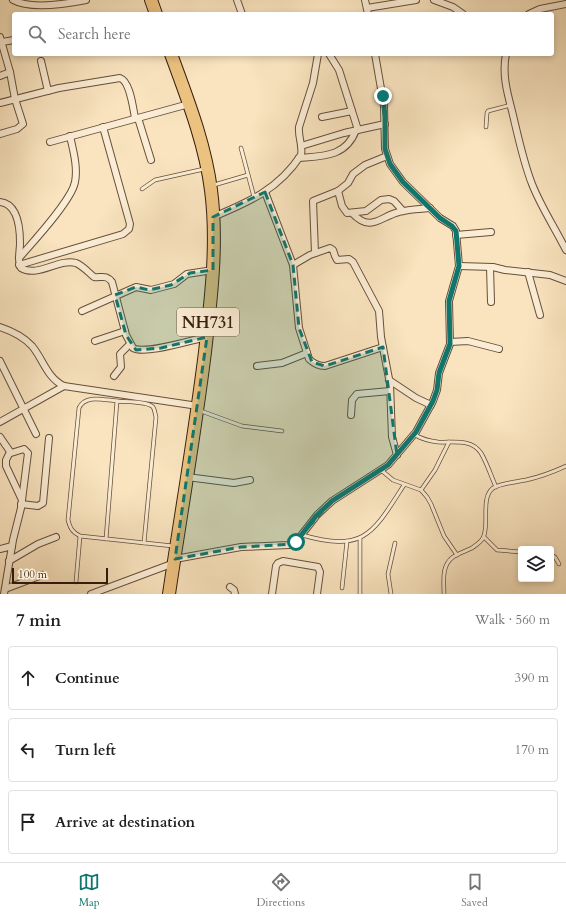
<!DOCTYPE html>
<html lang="en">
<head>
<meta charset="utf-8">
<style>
  :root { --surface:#fff; --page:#f2f2f2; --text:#202124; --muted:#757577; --line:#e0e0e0; --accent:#0f766e }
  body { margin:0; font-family:Cardo,serif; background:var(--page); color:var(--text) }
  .controls { position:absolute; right:12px; bottom:12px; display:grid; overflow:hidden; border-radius:4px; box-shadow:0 2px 6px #0003 }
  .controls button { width:36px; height:36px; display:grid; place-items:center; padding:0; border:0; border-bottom:1px solid var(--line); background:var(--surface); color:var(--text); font:20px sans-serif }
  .scale { position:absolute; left:12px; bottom:10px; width:96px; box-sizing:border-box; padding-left:4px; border:2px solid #361d0e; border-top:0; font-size:11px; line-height:14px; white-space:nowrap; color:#361d0e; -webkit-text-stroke:3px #fbedd5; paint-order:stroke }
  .stop { position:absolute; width:12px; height:12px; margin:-9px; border:3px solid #0f766e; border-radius:50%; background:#fff }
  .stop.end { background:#0f766e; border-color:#fff; box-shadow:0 1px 4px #0008 }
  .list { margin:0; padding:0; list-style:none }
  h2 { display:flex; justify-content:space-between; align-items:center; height:52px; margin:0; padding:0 16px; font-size:17px }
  h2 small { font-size:13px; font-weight:400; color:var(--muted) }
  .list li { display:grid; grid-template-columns:26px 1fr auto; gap:12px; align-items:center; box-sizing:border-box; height:64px; margin:0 8px 8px; padding:0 8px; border:1px solid var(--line); border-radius:4px }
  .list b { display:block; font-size:15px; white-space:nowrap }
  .list em { font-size:13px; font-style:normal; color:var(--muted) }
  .icon { flex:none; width:22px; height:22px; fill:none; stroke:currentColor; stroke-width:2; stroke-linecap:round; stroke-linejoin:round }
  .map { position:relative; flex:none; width:566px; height:594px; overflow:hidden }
  .search { position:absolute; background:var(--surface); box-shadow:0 2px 6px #0003; left:12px; right:12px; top:12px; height:44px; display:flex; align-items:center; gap:10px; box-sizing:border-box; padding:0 14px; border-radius:4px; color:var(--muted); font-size:15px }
  .sheet { height:268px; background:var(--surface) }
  nav { display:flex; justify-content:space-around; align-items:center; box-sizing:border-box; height:56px; border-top:1px solid var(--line); background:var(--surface); font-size:11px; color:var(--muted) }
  nav a { display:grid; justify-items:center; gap:2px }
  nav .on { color:var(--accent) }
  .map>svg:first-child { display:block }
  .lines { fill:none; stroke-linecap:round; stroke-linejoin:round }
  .lane-casing { stroke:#674f3a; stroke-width:4.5 }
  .street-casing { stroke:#674f3a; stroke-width:8 }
  .highway-casing { stroke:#361d0e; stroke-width:14 }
  .lane { stroke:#fbedd5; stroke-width:3 }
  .street { stroke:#fbedd5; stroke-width:6 }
  .highway { stroke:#ecc280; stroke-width:12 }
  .route { stroke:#0f766e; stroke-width:5 }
  .marked { fill:#0f766e; fill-opacity:0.2; stroke:#0f766e; stroke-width:3; stroke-dasharray:8 5; stroke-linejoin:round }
  .labels { text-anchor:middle; stroke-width:3.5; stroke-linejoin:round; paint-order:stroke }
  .shield { fill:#fbedd5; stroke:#715b4a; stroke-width:1 }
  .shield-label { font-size:16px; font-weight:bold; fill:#361d0e }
</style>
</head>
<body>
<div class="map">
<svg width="566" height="594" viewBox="0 0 566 594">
  <rect width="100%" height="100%" fill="#f9e4bf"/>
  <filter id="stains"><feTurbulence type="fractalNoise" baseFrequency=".005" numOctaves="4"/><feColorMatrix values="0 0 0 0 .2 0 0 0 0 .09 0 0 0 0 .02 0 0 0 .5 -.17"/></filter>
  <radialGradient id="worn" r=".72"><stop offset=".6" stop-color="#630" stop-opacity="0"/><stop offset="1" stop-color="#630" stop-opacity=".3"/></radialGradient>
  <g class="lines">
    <!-- lane casing -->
    <g class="lane-casing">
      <g id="lane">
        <polyline points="486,127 487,113 488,111 511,105"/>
        <polyline points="241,148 254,197"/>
        <polyline points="214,185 248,175"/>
        <polyline points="142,189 155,180 204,169"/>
        <path d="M 117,401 C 104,400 85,394 79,408 L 68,520 C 70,528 72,532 80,536 L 173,546"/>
        <polyline points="201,411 242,426 282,431"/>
        <path d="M 415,435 C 422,439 429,441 438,442 C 453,443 471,438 481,453 C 487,463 491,476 496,487"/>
        <polyline points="381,470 393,480 421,490 427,497 431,504 444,536 457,555"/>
        <polyline points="421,490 435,470 449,442"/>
        <path d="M 302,535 C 365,553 373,533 404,485"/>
        <polyline points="484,537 497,550 521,552"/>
        <polyline points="360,538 360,594"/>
        <path d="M 106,539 L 117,401 C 125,402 147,401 153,407 C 155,410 155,414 156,417 L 144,543"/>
        <polyline points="551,555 555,557 559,564"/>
        <polyline points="76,582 80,536"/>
        <polyline points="342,588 347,541"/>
        <polyline points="391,594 388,574 395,543"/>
        <path d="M 444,594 C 444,581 441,566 453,557 C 459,553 466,551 472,548 C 476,545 481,542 483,538 C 490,525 480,498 493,488 C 502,483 516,482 526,480 C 539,477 553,472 566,466"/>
      </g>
    </g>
    <!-- street casing -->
    <g class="street-casing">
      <g id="street">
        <path d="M 13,0 C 31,10 66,4 86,0"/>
        <polyline points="237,0 242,14"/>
        <polyline points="365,0 368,14"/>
        <polyline points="434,0 453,7 463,14"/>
        <polyline points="367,8 416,0"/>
        <polyline points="529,14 540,9 566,4"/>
        <polyline points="0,37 10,72 15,99 23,124 17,129 0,134"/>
        <polyline points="2,42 14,40"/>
        <polyline points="329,54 339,70 358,130"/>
        <path d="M 506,54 C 502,74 507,92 512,111 C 518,136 523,161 532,184 C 541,207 555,228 566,250"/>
        <polyline points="41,61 48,91"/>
        <polyline points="0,76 10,72"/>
        <path d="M 0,103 L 59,88 L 120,78 C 130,81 133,108 135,118"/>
        <polyline points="322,117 352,111"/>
        <polyline points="138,118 151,160"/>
        <polyline points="50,142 189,104"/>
        <polyline points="301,146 344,133 385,124"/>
        <path d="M 299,158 C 323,156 346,157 356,130"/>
        <polyline points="338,191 342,206 347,213 366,211 381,200 389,199 394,201 403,211"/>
        <path d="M 265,192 L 293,265 L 299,328 L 309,359 C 314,364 318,366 325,366 L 383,347"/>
        <path d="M 0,202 C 18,204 20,229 20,243 C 20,252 17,261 21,268 C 38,278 59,258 76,263 C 83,266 88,272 94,277 C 101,278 106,274 112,282 L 126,335 L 133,348 C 145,355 191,340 207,337"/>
        <path d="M 352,213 C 371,233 379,217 399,212 C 409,209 420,209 430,208"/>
        <path d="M 213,217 C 249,202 279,189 301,155 C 303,146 298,137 299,127 L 313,83 L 318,54"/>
        <polyline points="456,235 491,232"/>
        <polyline points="315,253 313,201 338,191 348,183 353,174 365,165 387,156"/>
        <path d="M 19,258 C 33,242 72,200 75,182 C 78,167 73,150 70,136"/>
        <polyline points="19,265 123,234 129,229 130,224 103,127"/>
        <polyline points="293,265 310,255 330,248 333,250 335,256 337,260 349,259 353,262 379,311 381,337 390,384 392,437 397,455"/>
        <polyline points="459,266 493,267 505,270 550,275 566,281"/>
        <polyline points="490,267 491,302"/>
        <polyline points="528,272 540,315"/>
        <polyline points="82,311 136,287 151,290 174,284 187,274 213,270"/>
        <path d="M 0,327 C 12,331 23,336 32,346 C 43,359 47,378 64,386 L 198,406"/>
        <polyline points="95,341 125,331"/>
        <polyline points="450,342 468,341 499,349"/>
        <polyline points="0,361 36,434"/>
        <polyline points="257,366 282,363 307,353"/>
        <polyline points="114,376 121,367 120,354 130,344"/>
        <polyline points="389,380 416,398 431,405"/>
        <polyline points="351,415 352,400 357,394 390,391"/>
        <polyline points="0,422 64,386"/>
        <polyline points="0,437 11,453 24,449 28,453 21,508 13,540 4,594"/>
        <polyline points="10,452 6,460 6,466 22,500"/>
        <polyline points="187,477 234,483 250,480"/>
        <polyline points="21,504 38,506 43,503 49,438"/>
        <polyline points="0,549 12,546"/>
        <polyline points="175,559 241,547 289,545 296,542 317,515 332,501 388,465 416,432 433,401 437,390 439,373 450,344 449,301 459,266 456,231 453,226 440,218 403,182 390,164 385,149 384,106 375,54"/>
        <polyline points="9,561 38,544 56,537"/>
        <polyline points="230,587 234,590 235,594"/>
        <polyline points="5,589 42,575"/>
        <polyline points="91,594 174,563"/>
        <polyline points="272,594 276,566 278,563 283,561 318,567 320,572 317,594"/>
      </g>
    </g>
    <!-- highway casing -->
    <g class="highway-casing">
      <g id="highway">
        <polyline points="151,0 156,14"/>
        <path d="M 169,594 C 181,513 195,433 205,352 C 211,299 218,243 211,190 C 205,143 187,98 171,54"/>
      </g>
    </g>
    <!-- lane -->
    <use href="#lane" class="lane"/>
    <!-- street -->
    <use href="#street" class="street"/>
    <!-- highway -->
    <use href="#highway" class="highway"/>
  </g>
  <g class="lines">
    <!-- route -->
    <polyline class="route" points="296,542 316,516 332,501 388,465 416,432 433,401 437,390 439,373 450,344 449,301 459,266 456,231 452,226 440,218 403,182 390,164 385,149 385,117 383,96"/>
  </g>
  <!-- marked area -->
  <path class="marked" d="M 265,192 L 293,265 L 299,328 L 312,362 L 325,366 L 383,347 L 397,455 L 388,465 L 332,501 L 293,544 L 241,547 L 175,559 L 207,337 L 161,348 L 136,350 L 126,335 L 115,295 L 136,287 L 149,290 L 171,285 L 190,273 L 213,270 L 213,217 Z"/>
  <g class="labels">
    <!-- shield labels -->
    <rect class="shield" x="177" y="308" width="62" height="28" rx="3"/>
    <g class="shield-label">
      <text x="208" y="328">NH731</text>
    </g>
  </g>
  <rect width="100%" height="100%" filter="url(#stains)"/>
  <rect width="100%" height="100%" fill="url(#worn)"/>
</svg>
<div class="controls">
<button><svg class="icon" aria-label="layers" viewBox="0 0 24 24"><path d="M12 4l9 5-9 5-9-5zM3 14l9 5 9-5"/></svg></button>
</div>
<div class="scale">100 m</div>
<div class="stop" style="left:296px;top:542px"></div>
<div class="stop end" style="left:383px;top:96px"></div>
<div class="search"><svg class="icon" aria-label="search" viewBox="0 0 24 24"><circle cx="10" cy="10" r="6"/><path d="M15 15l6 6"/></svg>Search here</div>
</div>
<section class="sheet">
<h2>7 min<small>Walk · 560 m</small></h2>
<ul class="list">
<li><svg class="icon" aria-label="ahead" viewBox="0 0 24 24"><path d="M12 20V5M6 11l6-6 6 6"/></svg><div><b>Continue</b></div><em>390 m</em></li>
<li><svg class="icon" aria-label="left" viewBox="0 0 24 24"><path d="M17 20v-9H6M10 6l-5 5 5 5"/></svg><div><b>Turn left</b></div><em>170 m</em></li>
<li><svg class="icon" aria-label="arrive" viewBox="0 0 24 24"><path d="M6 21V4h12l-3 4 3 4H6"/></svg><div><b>Arrive at destination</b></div></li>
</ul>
</section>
<nav>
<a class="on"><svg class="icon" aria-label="map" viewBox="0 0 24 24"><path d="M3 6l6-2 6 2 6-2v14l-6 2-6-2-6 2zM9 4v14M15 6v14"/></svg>Map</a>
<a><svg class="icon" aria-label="directions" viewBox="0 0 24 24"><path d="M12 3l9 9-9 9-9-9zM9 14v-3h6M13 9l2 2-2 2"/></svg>Directions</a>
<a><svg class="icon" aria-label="saved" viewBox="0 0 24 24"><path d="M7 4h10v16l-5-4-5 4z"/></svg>Saved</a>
</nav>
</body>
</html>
